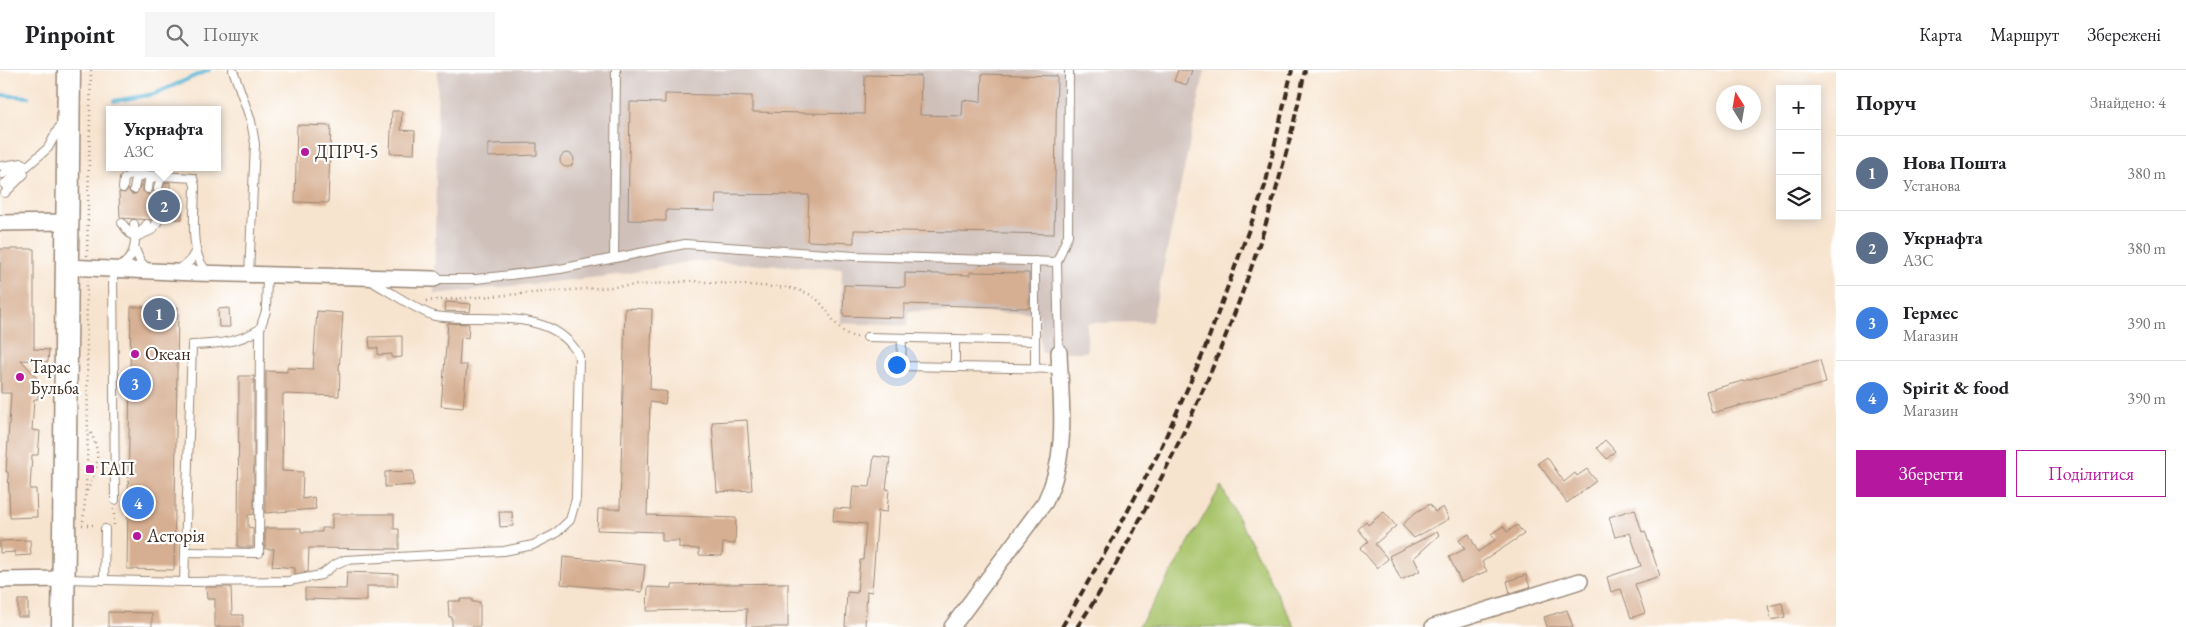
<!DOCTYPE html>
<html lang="uk">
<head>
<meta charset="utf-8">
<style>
  :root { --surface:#fff; --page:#f6f6f6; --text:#202124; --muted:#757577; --line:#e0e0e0; --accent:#b5179e }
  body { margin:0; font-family:"EB Garamond",serif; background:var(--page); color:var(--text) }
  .controls { position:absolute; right:15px; top:15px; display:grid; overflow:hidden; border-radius:0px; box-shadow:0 2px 12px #0003 }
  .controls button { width:45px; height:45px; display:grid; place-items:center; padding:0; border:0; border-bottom:1px solid var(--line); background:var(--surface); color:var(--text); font:25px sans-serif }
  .compass { position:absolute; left:1716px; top:15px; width:45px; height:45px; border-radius:50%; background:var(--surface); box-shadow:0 2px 12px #0003; rotate:349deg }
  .you { position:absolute; left:896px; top:294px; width:18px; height:18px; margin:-12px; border:4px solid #fff; border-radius:50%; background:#1a73e8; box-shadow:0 0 0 8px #1a73e833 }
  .badge { display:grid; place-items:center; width:32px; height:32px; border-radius:50%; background:var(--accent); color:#fff; font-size:16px; font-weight:700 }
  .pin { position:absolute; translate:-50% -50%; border:2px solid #fff; box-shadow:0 1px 5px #0006 }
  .popup { position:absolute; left:106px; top:36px; width:115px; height:65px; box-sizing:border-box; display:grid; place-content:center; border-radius:0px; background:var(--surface); filter:drop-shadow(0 1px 4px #0005); font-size:16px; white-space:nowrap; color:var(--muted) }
  .popup b { font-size:19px; color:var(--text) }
  .popup::after { content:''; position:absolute; left:50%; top:100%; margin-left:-10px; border:10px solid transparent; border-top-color:var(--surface) }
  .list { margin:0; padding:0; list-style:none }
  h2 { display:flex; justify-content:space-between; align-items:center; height:65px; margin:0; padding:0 20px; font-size:21px }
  h2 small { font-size:16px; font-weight:400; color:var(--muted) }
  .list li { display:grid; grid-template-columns:32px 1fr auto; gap:15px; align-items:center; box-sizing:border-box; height:75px; padding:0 20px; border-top:1px solid var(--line) }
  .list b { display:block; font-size:19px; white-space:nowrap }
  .list p { margin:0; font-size:16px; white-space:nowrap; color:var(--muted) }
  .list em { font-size:16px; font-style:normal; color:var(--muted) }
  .actions { display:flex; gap:10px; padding:15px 20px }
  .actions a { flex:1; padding:11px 0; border:1px solid var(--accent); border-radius:0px; text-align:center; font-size:18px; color:var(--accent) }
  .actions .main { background:var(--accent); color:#fff }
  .icon { flex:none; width:28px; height:28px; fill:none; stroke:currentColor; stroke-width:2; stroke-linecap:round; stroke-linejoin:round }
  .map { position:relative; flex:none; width:1836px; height:557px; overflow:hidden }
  header { display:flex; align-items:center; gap:30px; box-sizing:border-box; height:70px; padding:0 25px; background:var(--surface); border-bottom:1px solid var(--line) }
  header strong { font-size:24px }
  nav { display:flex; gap:28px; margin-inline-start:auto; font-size:18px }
  .search { width:350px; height:45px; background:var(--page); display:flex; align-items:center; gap:12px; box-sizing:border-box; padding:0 18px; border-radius:0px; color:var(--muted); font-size:19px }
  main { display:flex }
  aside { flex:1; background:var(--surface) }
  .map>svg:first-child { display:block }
  .industrial { fill:#cfc0ba }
  .green { fill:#a8c46b; stroke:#727744 }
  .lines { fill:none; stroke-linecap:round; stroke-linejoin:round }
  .stream { stroke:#56b4d5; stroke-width:4 }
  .building { fill:#d6ae91 }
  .service-casing { stroke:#998776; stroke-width:10 }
  .minor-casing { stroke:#998776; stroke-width:18 }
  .secondary-casing { stroke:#998776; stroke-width:25 }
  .path { stroke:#998776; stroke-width:2.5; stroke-dasharray:1 4; stroke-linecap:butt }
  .service { stroke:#fff; stroke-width:8 }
  .minor { stroke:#fff; stroke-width:15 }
  .secondary { stroke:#fff; stroke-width:22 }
  .rail { stroke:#3b2a1e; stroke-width:4; stroke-dasharray:8 4; stroke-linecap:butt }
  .poi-dot { fill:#b5179e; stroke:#fff; stroke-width:2 }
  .labels { text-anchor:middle; stroke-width:4.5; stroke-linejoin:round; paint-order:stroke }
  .poi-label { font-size:18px; fill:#3b2a1e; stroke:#fff; text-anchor:start }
</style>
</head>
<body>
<header>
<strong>Pinpoint</strong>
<div class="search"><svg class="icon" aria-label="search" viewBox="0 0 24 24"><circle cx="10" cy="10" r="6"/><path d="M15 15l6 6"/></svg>Пошук</div>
<nav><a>Карта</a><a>Маршрут</a><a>Збережені</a></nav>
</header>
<main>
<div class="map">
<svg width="1836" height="557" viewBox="0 0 1836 557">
  <rect width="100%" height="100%" fill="#fff"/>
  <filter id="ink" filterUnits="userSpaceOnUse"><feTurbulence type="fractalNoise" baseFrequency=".02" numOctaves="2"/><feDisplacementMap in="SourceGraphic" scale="10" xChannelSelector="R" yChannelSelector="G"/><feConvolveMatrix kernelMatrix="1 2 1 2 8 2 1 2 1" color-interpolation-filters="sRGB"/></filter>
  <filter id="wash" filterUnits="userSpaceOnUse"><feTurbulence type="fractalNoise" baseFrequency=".0096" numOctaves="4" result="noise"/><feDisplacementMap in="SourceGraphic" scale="20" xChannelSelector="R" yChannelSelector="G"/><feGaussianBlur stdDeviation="1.12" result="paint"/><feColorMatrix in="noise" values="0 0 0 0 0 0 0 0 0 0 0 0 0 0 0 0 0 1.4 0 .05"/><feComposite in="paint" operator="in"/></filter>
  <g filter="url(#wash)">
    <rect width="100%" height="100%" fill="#f7e4cf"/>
    <!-- industrial -->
    <polygon class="industrial" points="438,0 1205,0 1152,252 1087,253 1087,282 1041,282 1039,244 908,241 907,256 840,253 842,199 693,191 619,205 434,224"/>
    <!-- green -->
    <polygon class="green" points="1221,416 1295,557 1138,557 1158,526"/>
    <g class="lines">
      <!-- stream -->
      <g class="stream">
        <polyline points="0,25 28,27"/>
        <polyline points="114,31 154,24 209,0"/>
      </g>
    </g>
    <g id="blocks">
      <!-- building -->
      <g class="building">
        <polygon points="1178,0 1192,0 1187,15 1174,11"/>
        <polygon points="982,4 1057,6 1054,164 854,160 854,173 807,171 809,125 716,124 715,141 666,140 666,151 628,150 630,32 665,33 665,24 752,26 752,42 864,44 865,5 921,6 920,45 962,46 963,30 981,32"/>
        <polygon points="392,41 402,41 401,60 415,61 414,84 390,83"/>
        <polygon points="297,55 331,56 328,133 295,132"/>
        <polygon points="537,73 537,85 488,87 488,74"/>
        <circle cx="567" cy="90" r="7"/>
        <polygon points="143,111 143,121 148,125 153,121 156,124 160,124 165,113 170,112 170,126 182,126 182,149 163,150 158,145 152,150 120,148 119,122 125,123 128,119 131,124 136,124"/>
        <polygon points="0,179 34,179 34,279 49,280 48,292 21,290 38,309 38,329 34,329 32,360 40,361 38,385 32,385 30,419 36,419 37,447 10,448 8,402 6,402 11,323 1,323"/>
        <polygon points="970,202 1029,203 1029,238 904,234 904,248 843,246 844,215 905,217 905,203 970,205"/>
        <polygon points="446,232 471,234 470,242 445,241"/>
        <polygon points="131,237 178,237 174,500 127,499"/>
        <polygon points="229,238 230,257 219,257 218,239"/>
        <polygon points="625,238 652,239 650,319 667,322 665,334 650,332 647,445 736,448 735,474 723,473 722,486 699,485 699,479 679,478 679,471 662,471 662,462 597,460 598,439 620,439"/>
        <polygon points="317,241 343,243 339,300 340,300 339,326 283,324 282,401 303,402 302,429 314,427 316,439 265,443 266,301 287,302 287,298 313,299"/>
        <polygon points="448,253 469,254 468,268 461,267 459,295 467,295 463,338 441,336"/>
        <polygon points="402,266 402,287 392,288 392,284 378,285 378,278 370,278 369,267"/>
        <polygon points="1820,290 1826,313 1712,343 1706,321"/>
        <polygon points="239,306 254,306 254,444 248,445 248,457 253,458 253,477 238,477"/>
        <polygon points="747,350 752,420 717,422 712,352"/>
        <polygon points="1605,370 1615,381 1607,389 1597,378"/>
        <polygon points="874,386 890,388 886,419 889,419 887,442 878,441 872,522 867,521 865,557 845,557 847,522 857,523 860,490 863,490 866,454 833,451 834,438 851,439 853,416 870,417"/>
        <polygon points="1547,387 1564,412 1575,403 1577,406 1587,399 1596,411 1567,433 1538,393"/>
        <polygon points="413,401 414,415 385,417 385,402"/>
        <polygon points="1430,434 1435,442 1443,437 1449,449 1414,468 1402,455 1416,442"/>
        <polygon points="1635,439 1642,462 1645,461 1660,506 1635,514 1645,543 1631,548 1621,519 1611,522 1607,507 1641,496 1630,463 1615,467 1609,447"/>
        <polygon points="499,442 512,442 513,456 500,457"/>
        <polygon points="1384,442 1396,456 1375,474 1388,489 1377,498 1360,478 1368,471 1358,459 1366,452 1368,455"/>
        <polygon points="332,444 394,444 394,459 399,459 399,479 309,478 308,502 295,504 295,498 272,496 274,479 265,479 265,458 301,458 301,462 322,462 322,458 332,458"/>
        <polygon points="1517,455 1524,464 1482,492 1487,501 1461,512 1449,487 1465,479 1459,470 1469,464 1478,482 1495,470 1491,464 1503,456 1507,462"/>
        <polygon points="1437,462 1439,465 1414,488 1420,501 1401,510 1389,486"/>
        <polygon points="30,470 31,485 15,486 15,482 0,483 0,471"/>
        <polygon points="563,487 645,495 642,522 561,514"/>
        <polygon points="347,502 398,504 397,516 367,516 367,531 305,529 305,518 346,519"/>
        <polygon points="1526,505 1530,517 1510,523 1507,511"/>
        <polygon points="788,513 788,557 746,557 747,539 647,541 648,517 672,518 672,515"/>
        <polygon points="206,517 231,517 232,545 243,545 243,557 215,557 215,529 207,529"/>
        <polygon points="460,529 472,529 472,532 480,532 480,557 452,557 452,547 449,547 448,531 461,531"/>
        <rect x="18" y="530" width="10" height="17"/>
        <polygon points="1782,533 1785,547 1771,550 1768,536"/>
        <polygon points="1567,540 1573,557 1547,557 1544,547"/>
        <polygon points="108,542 152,543 152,557 108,557"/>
      </g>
    </g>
  </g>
  <g filter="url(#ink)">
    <use href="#blocks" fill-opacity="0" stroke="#998776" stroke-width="1"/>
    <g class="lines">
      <!-- service casing -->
      <g class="service-casing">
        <g id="service">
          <polyline points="233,0 251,51 255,74 249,205"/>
          <polyline points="2,96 22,93"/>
          <polyline points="3,104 25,95"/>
          <polyline points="4,114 17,105 48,78 61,54"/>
          <path d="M 123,118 L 124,109 L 131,104 L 193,108 L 195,116 C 195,141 188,185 208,202"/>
          <polyline points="134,119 136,109 143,105"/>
          <polyline points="148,119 149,110 156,106"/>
          <polyline points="158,119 160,110 166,106"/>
          <polyline points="5,123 24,104"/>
          <polyline points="122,153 130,164 136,167 152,160 158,151"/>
          <polyline points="138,166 147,154"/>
          <polyline points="135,179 140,191 149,200"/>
          <polyline points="614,188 616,0"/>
          <polyline points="1035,191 1035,271"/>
          <polyline points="1057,192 1068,165 1069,0"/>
          <polyline points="178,200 190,191 195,182"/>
          <polyline points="434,209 476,209 560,199 685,174 855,186 1057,192 1059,282"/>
          <polyline points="867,267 955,269 955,297 901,296 902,268"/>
          <polyline points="955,269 1035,271 1035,299"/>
          <polyline points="955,297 1060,299"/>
          <path d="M 115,430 L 113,200 C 135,191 137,176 134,154"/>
          <polyline points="185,482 259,483 260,259"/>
          <path d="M 66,509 L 184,512 L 289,511 L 321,505 L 334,495 L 345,490 L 504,481 L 533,475 L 555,464 L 570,450 L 576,429 L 579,286 C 553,235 481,253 435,246 C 423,244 384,218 371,211"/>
          <polyline points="104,510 105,459"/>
          <path d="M 184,512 L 192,275 C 218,274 237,273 260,259 L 266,241 L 267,205"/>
        </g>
      </g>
      <!-- minor casing -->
      <g class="minor-casing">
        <g id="minor">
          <polyline points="0,153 67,152"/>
          <polyline points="67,197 194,203 434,209"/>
          <polyline points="0,510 64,509"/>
          <path d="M 952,557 L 1045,432 C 1069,385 1061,333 1059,282"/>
          <polyline points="1433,557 1580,511"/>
        </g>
      </g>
      <!-- secondary casing -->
      <g class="secondary-casing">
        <polyline id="secondary" points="63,557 69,0"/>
      </g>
      <!-- path -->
      <g class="path">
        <polyline points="87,186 91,0"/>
        <path d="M 426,231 L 692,211 L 789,218 C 799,220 807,222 815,228 C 831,240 835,264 857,267"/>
        <path d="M 87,421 C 98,398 102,385 90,361"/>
        <path d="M 83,451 C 92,371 85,291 87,211"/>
        <polyline points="82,455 96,455"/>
        <polyline points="114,455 114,438"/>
      </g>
      <!-- service -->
      <use href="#service" class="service"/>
      <!-- minor -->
      <use href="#minor" class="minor"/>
      <!-- secondary -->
      <use href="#secondary" class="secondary"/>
      <!-- rail -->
      <g class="rail">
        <polyline points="1062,557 1115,465 1158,384 1202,286 1265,116 1292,0"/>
        <path d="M 1077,557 C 1106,516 1129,470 1152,426 C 1222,291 1276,149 1305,0"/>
      </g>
    </g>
  </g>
  <!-- markers -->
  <g class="poi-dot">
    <circle cx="305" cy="82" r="5"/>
    <circle cx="135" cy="284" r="5"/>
    <circle cx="20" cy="307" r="5"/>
    <rect x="85" y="394" width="10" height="10" rx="2.5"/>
    <circle cx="137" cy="466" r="5"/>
  </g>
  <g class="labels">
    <!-- poi labels -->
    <g class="poi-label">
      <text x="315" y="88">ДПРЧ-5</text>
      <text x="145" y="290">Океан</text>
      <text x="30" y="303">Тарас<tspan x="30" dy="21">Бульба</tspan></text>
      <text x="100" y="405">ГАП</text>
      <text x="147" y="472">Асторія</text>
    </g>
  </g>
</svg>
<div class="controls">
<button>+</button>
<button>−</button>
<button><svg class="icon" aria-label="layers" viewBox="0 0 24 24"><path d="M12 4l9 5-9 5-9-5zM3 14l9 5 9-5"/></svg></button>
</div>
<svg class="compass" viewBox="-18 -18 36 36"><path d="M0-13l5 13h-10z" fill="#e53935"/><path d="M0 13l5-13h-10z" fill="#757577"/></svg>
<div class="you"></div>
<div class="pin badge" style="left:159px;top:244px;background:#5c6f8a">1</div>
<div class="pin badge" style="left:164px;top:136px;background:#5c6f8a">2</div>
<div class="popup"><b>Укрнафта</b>АЗС</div>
<div class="pin badge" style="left:135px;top:314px;background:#3f7fe0">3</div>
<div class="pin badge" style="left:138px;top:433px;background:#3f7fe0">4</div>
</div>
<aside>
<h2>Поруч<small>Знайдено: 4</small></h2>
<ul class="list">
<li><span class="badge" style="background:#5c6f8a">1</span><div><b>Нова Пошта</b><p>Установа</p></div><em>380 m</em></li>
<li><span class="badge" style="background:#5c6f8a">2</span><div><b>Укрнафта</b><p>АЗС</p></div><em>380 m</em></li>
<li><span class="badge" style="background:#3f7fe0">3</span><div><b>Гермес</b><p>Магазин</p></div><em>390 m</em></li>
<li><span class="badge" style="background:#3f7fe0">4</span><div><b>Spirit &amp; food</b><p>Магазин</p></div><em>390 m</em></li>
</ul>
<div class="actions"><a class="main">Зберегти</a><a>Поділитися</a></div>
</aside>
</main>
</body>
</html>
